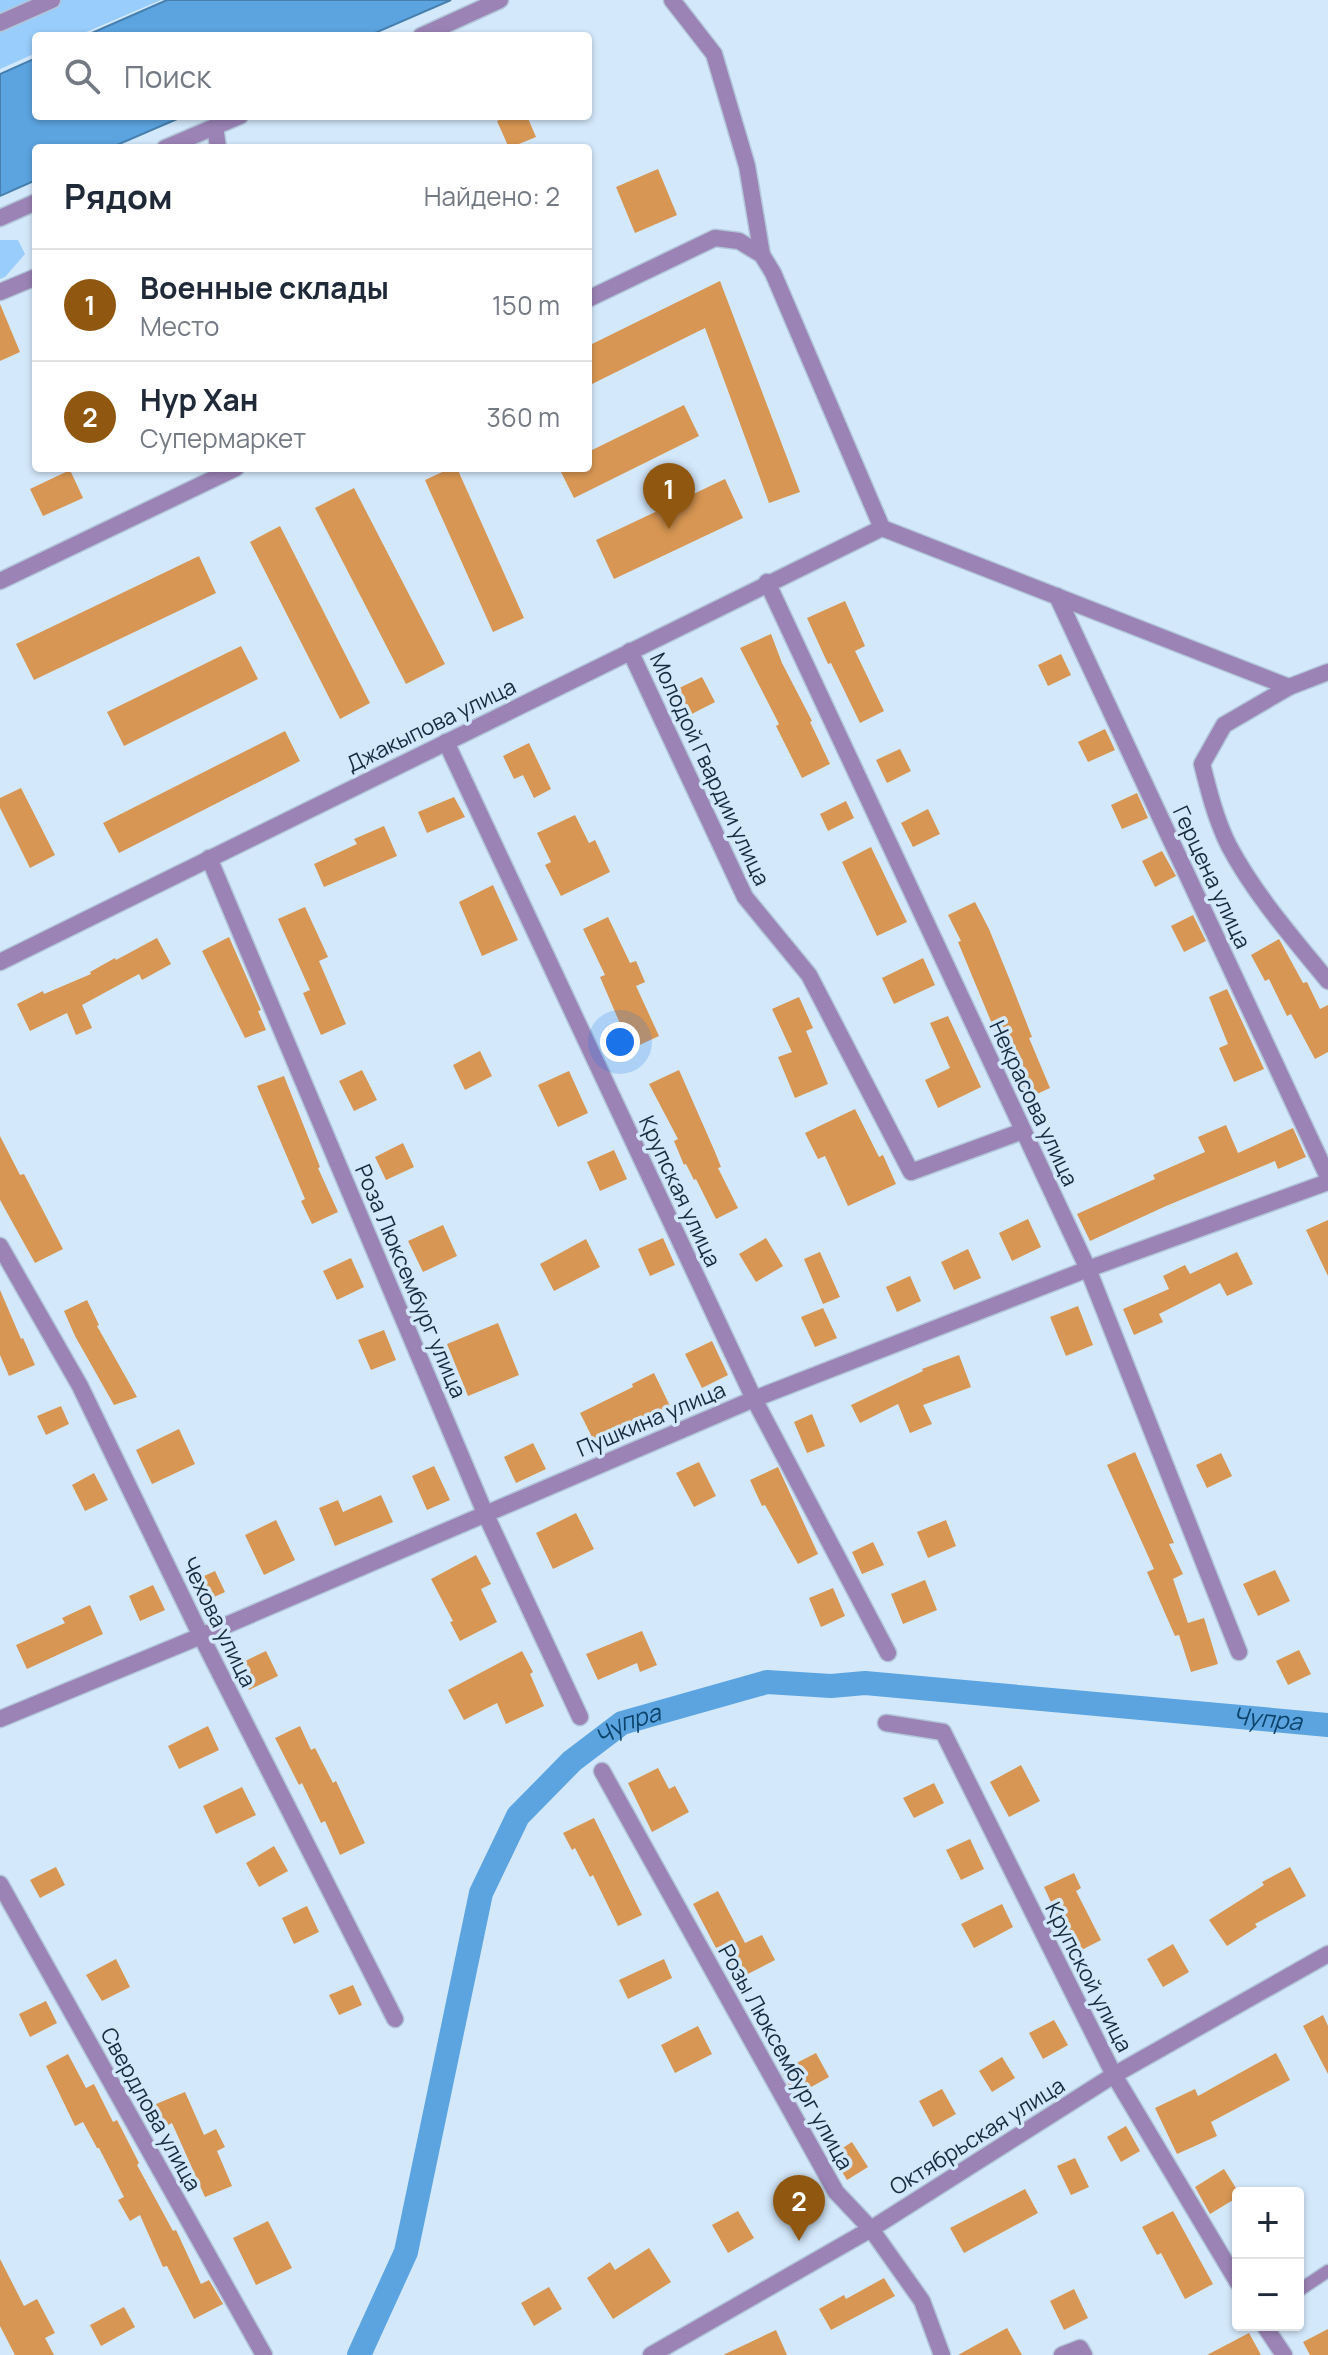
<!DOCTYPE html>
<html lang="ru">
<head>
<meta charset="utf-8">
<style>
  :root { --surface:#fff; --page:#f2f2f3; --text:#1f2937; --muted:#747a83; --line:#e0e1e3; --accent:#8f570f }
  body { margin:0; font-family:Manrope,sans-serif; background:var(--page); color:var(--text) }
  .controls { position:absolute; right:24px; bottom:24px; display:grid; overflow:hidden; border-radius:8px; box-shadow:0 2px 6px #0004 }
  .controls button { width:72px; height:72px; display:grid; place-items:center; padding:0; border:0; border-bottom:2px solid var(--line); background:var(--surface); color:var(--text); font:40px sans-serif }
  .you { position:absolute; left:620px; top:1042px; width:28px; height:28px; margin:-20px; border:6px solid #fff; border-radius:50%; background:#1a73e8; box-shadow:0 0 0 12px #1a73e833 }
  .badge { display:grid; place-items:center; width:52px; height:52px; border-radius:50%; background:var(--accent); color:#fff; font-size:26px; font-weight:700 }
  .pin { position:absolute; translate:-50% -66px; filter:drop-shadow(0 2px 4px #0008) }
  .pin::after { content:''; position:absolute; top:42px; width:28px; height:24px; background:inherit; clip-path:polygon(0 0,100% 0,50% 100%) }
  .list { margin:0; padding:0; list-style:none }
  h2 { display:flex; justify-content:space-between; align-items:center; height:104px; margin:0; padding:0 32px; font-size:34px }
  h2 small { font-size:26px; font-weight:400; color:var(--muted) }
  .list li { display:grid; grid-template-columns:52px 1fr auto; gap:24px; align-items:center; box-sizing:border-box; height:112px; padding:0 32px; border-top:2px solid var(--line) }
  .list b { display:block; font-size:30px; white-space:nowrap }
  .list p { margin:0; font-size:26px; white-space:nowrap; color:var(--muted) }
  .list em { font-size:26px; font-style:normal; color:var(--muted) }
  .icon { flex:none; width:44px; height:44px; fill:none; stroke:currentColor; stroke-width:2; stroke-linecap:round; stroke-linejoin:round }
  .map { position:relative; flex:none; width:1328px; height:2355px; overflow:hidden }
  .search { position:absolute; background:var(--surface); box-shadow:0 2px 6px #0004; left:32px; top:32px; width:560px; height:88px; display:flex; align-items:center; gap:20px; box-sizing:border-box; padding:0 28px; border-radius:8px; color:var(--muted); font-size:30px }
  .panel { position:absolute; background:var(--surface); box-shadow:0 2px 6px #0004; left:32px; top:144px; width:560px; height:328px; border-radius:8px }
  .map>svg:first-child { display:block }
  .green { fill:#99cdfb }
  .water { fill:#5ba4e0; stroke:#4780af; stroke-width:2 }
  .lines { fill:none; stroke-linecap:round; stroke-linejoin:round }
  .canal { stroke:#5ba4e0; stroke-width:24 }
  .building { fill:#d79653 }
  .lane-casing { stroke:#b1c6d9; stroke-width:15 }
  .street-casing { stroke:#b1c6d9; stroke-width:19 }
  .lane { stroke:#9b83b6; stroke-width:12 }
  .street { stroke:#9b83b6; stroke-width:16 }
  .labels { text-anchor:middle; stroke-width:7; stroke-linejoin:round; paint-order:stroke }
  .street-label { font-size:22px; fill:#172c3e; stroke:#d3e8fb }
  .water-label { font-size:24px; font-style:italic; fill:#0c446b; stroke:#d3e8fb }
</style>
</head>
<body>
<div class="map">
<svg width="1328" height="2355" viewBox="0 0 1328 2355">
  <rect width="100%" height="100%" fill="#d3e8fb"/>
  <!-- green -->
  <g class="green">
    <polygon points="0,0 161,0 77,36 36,36 36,53 0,69"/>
    <polygon points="0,240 18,240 25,254 5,277 0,279"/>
  </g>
  <!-- water -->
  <g class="water">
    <polygon points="167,0 451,0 368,36 85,36"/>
    <polygon points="36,58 36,116 184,116 110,148 36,148 36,180 0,196 0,74"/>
  </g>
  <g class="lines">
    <!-- canal -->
    <path class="canal" id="s1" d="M 359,2355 L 406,2252 L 481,1893 L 518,1816 L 572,1761 L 622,1723 L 767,1682 L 831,1686 L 865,1683 L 1328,1725"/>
  </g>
  <!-- building -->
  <g class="building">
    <polygon points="509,116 527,116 536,137 509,148 497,121"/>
    <polygon points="658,169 677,215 635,233 616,187"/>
    <polygon points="720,281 800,492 769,503 705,328 588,386 588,346"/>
    <polygon points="0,304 20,352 0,361"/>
    <polygon points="684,405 699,436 574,498 559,468 588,468 588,452"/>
    <polygon points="451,468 457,468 524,618 493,632 425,480"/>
    <polygon points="70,470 83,498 43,516 30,489"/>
    <polygon points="725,479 743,518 614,579 596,540"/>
    <polygon points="354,488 445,664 406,684 315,508"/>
    <polygon points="280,526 370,703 340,719 250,542"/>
    <polygon points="199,556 216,593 34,680 16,644"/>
    <polygon points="845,601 865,646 855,651 884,711 860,723 831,663 828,664 807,618"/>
    <polygon points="771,634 782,663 812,721 810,722 830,764 802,778 776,726 779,724 740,648"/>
    <polygon points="241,646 258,679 124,746 107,712"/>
    <polygon points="1061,654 1071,675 1048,686 1038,665"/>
    <polygon points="702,677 715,702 684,718 671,692"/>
    <polygon points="1105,729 1115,750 1088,762 1078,742"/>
    <polygon points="285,731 300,761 119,853 103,823"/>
    <polygon points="529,743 551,789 534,798 523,775 514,779 503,756"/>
    <polygon points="900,749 911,771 887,783 876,760"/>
    <polygon points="21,788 55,855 30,868 0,808 0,798"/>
    <polygon points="1137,793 1148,818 1122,829 1111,805"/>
    <polygon points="454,797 465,817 427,833 418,812"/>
    <polygon points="846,801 854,818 828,831 820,814"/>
    <polygon points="928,809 940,834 913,847 901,823"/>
    <polygon points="575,815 589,843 595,840 610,872 561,896 545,865 551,862 537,833"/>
    <polygon points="384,826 397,856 324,887 314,864 357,844 354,839"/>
    <polygon points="871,847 907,922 877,936 842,862"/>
    <polygon points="1162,851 1176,876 1155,887 1142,861"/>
    <polygon points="493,885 518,940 482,956 459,902"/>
    <polygon points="975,902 989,929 1009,978 1032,1037 1029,1038 1050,1088 1028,1098 1008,1049 1004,1051 995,1031 958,942 961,941 948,915"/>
    <polygon points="305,907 328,957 319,961 346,1024 321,1035 303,993 310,990 278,919"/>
    <polygon points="1193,915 1206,941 1184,952 1171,926"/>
    <polygon points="608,917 630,963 636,961 645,982 636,986 659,1036 631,1049 600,977 605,975 583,929"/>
    <polygon points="229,937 261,1010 258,1011 266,1030 245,1038 202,951"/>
    <polygon points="157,938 171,964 142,980 139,974 82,1005 92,1028 76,1035 67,1013 30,1031 17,1004 43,991 44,994 91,974 90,972 115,958 116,960"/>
    <polygon points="1279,939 1303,983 1307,982 1320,1009 1328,1005 1328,1052 1315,1059 1291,1014 1287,1016 1269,979 1265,981 1251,955"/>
    <polygon points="923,958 935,985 894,1004 882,978"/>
    <polygon points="1227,989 1264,1069 1234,1082 1219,1048 1228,1044 1209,997"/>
    <polygon points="799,997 813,1028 806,1031 828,1084 795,1098 778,1057 792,1052 772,1009"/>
    <polygon points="948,1016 981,1087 938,1108 925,1080 950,1068 930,1023"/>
    <polygon points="480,1051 492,1076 465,1090 453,1065"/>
    <polygon points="362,1070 377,1100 354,1111 339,1081"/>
    <polygon points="679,1070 715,1152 721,1167 718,1168 738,1208 716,1219 696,1179 694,1180 686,1164 684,1165 674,1141 678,1139 649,1084"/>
    <polygon points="569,1071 588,1113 558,1127 538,1085"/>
    <polygon points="284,1076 320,1167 318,1168 338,1212 312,1224 301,1201 305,1199 257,1086"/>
    <polygon points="855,1109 879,1157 883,1155 896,1184 848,1206 825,1156 818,1159 805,1133"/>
    <polygon points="1226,1125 1238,1153 1293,1128 1306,1157 1278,1169 1275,1161 1166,1206 1090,1241 1077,1214 1155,1179 1153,1175 1205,1152 1198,1137"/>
    <polygon points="0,1136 20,1175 24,1174 63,1249 35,1263 0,1200"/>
    <polygon points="403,1143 414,1167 386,1180 375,1157"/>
    <polygon points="614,1150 627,1179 600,1191 587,1162"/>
    <polygon points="1028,1219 1041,1247 1012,1261 999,1233"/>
    <polygon points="1328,1220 1328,1276 1306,1230"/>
    <polygon points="443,1225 457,1256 423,1272 408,1241"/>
    <polygon points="663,1238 675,1265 650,1276 638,1249"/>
    <polygon points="766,1238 783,1266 756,1282 739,1254"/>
    <polygon points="586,1239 600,1267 554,1291 540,1264"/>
    <polygon points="968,1249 981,1278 954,1290 941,1262"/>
    <polygon points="820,1252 840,1297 823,1304 804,1259"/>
    <polygon points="1237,1252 1253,1284 1227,1296 1220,1283 1159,1314 1163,1322 1134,1335 1123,1309 1169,1289 1163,1276 1185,1265 1190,1274"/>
    <polygon points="351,1258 364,1287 337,1300 323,1271"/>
    <polygon points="910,1276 921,1301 897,1312 886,1287"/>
    <polygon points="0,1290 21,1339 23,1338 35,1365 9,1376 0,1355"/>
    <polygon points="87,1300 99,1325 97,1326 137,1397 114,1405 75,1336 64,1311"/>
    <polygon points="1078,1306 1093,1345 1066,1356 1050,1317"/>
    <polygon points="823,1308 837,1338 815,1347 801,1317"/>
    <polygon points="498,1323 519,1375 468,1396 447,1344"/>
    <polygon points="384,1330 396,1360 371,1370 358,1340"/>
    <polygon points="712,1341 728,1375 702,1388 685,1354"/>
    <polygon points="959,1355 971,1387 923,1405 932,1424 910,1433 898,1404 860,1423 851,1405 923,1371 922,1369"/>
    <polygon points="654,1373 670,1406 594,1441 580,1413 633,1387 632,1384"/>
    <polygon points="61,1406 69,1424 46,1435 37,1416"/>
    <polygon points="812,1414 825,1446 807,1453 794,1422"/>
    <polygon points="179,1429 195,1464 152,1484 136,1450"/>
    <polygon points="533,1443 546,1469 516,1483 504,1457"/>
    <polygon points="1135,1452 1174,1543 1169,1544 1183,1574 1173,1579 1188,1623 1204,1618 1218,1664 1191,1672 1179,1635 1175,1636 1147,1572 1154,1569 1107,1465"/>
    <polygon points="1221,1453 1232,1476 1207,1488 1196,1465"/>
    <polygon points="699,1462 716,1496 694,1507 676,1473"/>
    <polygon points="434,1466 450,1500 427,1510 412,1476"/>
    <polygon points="778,1467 818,1554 798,1564 765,1505 762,1506 750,1480"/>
    <polygon points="94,1473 108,1500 85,1511 72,1485"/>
    <polygon points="381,1495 393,1522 335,1546 319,1508 338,1500 343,1512"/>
    <polygon points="576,1513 594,1549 553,1569 536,1533"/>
    <polygon points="276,1520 295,1560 264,1575 245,1535"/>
    <polygon points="946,1520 956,1546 928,1558 917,1532"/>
    <polygon points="873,1542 884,1565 862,1574 852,1552"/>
    <polygon points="476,1555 491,1584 481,1589 497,1622 460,1641 450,1622 453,1621 431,1579"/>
    <polygon points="1275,1570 1290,1601 1258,1616 1243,1584"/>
    <polygon points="215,1571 225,1592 201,1603 191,1582"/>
    <polygon points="925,1580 937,1610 903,1624 891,1594"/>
    <polygon points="153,1585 165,1610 140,1621 129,1596"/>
    <polygon points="833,1588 845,1616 821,1627 809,1598"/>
    <polygon points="90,1605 103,1634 27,1669 16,1645 65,1623 62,1618"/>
    <polygon points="642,1631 657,1665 640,1672 637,1663 598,1680 586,1654"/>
    <polygon points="1299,1650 1311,1674 1288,1685 1276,1661"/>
    <polygon points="266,1651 278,1676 249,1690 237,1665"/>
    <polygon points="522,1651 533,1672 530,1674 544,1706 506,1724 497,1703 464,1720 448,1690"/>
    <polygon points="208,1726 219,1750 179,1769 168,1746"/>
    <polygon points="300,1726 311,1750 315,1748 333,1783 336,1781 365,1843 340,1855 325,1821 321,1823 302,1783 299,1785 275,1738"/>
    <polygon points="1021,1765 1040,1801 1009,1817 990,1782"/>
    <polygon points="658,1768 669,1789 675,1786 689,1812 652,1832 628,1783"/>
    <polygon points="934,1783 944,1803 914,1818 903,1798"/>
    <polygon points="242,1787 256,1815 216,1834 203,1806"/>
    <polygon points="594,1818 642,1915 618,1926 593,1875 590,1877 575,1848 572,1850 563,1833"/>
    <polygon points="970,1839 984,1869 961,1880 946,1850"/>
    <polygon points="274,1846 288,1871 259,1887 246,1863"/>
    <polygon points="56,1867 65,1885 40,1898 30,1880"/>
    <polygon points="1290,1867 1306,1896 1255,1924 1257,1927 1227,1946 1209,1920 1264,1885 1262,1882"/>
    <polygon points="1074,1873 1081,1888 1076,1891 1101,1940 1070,1956 1056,1929 1062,1926 1044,1887"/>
    <polygon points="718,1891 745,1943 762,1935 775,1960 738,1979 721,1946 716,1948 693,1904"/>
    <polygon points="1002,1904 1013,1927 974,1948 961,1924"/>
    <polygon points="307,1906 319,1932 294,1944 282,1918"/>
    <polygon points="1173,1944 1189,1972 1163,1987 1147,1959"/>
    <polygon points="116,1959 130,1987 102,2001 86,1975"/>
    <polygon points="664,1959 672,1978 628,1999 619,1980"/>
    <polygon points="353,1985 362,2005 339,2015 329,1995"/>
    <polygon points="46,2001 57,2023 30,2037 19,2014"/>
    <polygon points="1323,2015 1328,2026 1328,2074 1303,2026"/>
    <polygon points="1054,2020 1068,2045 1043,2059 1029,2033"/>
    <polygon points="698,2026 712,2054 675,2073 661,2045"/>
    <polygon points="816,2053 829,2077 795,2096 781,2071"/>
    <polygon points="1276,2053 1290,2080 1211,2122 1217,2136 1177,2154 1155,2108 1195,2089 1198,2096"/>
    <polygon points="68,2054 86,2088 94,2084 113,2122 117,2120 139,2163 137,2165 173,2231 176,2230 201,2284 209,2280 223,2304 194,2319 167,2266 163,2267 140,2215 130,2221 118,2200 124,2197 99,2148 97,2148 83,2122 75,2126 46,2066"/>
    <polygon points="1002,2057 1015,2078 992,2092 979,2071"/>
    <polygon points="942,2089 956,2114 933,2127 919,2101"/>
    <polygon points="185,2092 204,2135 216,2129 225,2147 217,2151 232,2186 205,2197 172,2123 166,2126 156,2104"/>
    <polygon points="1126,2126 1140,2151 1121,2162 1107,2137"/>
    <polygon points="852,2142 868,2167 847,2180 832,2155"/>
    <polygon points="1075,2158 1089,2187 1071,2195 1057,2166"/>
    <polygon points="1224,2169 1239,2193 1238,2197 1210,2214 1195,2187"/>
    <polygon points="1025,2189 1038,2213 964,2253 950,2228"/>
    <polygon points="738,2211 754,2238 728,2253 712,2225"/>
    <polygon points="1173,2211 1213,2284 1185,2299 1161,2253 1157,2255 1142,2227"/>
    <polygon points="268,2221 292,2268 256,2285 233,2238"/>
    <polygon points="649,2248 671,2282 613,2319 587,2278 610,2262 615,2270"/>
    <polygon points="0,2259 24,2306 37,2299 55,2333 45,2338 54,2355 15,2355 0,2326"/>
    <polygon points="884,2278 895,2296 831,2330 819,2309 844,2295 846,2299"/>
    <polygon points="549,2287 562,2309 534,2326 521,2303"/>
    <polygon points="1074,2289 1088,2318 1064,2330 1050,2301"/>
    <polygon points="124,2307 135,2327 101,2346 90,2325"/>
    <polygon points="1007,2328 1022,2355 958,2355"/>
    <polygon points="1328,2329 1328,2355 1310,2355 1303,2342"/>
    <polygon points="776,2330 787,2355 723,2355"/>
    <polygon points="1249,2333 1261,2355 1207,2355"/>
  </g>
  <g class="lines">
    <!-- lane casing -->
    <g class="lane-casing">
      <polyline id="lane" points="1298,2291 1328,2271"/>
    </g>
    <!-- street casing -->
    <g class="street-casing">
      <g id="street">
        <polyline points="672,0 714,54 747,166 762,255"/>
        <polyline points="0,23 52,0"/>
        <polyline points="421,36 500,0"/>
        <polyline points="215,126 218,148"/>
        <polyline points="165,148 240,116"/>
        <polyline points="0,218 36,202"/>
        <polyline points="0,292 36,277"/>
        <polyline points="588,299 715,238 739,241 762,255 773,273 882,528 1289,687"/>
        <polyline points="0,581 236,468"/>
        <polyline points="767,582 1088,1269 1239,1652"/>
        <polyline points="1057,596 1328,1177"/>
        <polyline points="630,651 745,897 809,975 911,1172 1023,1131"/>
        <path d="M 1328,672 L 1289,687 L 1224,725 L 1202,764 C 1209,792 1216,820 1229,846 C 1255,895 1293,938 1328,981"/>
        <polyline points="446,742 754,1399 888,1653"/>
        <polyline points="209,858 485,1513 580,1717"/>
        <polyline points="0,962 882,528"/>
        <polyline points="0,1246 80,1386 201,1636 395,2019"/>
        <polyline points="0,1719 201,1636 754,1399 1088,1269 1328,1182"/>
        <polyline points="886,1723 943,1732 1114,2075 1238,2283"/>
        <polyline points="602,1771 836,2192 871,2229 922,2301 942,2355"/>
        <polyline points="0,1884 264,2355"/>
        <polyline points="1264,2325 1284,2355"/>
        <polyline points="651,2355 871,2229 1114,2075 1328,1954"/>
        <polyline points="1062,2355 1080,2348 1084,2355"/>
      </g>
    </g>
    <!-- lane -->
    <use href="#lane" class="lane"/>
    <!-- street -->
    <use href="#street" class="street"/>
  </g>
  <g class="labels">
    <!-- street labels -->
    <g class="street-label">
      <text transform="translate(431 725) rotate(-26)" y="8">Джакыпова улица</text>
      <text transform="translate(710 769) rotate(65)" y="8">Молодой Гвардии улица</text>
      <text transform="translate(1212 877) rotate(65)" y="8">Герцена улица</text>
      <text transform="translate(1034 1103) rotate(65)" y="8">Некрасова улица</text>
      <text transform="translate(680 1191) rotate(65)" y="8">Крупская улица</text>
      <text transform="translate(411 1281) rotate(67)" y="8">Роза Люксембург улица</text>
      <text transform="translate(651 1419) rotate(-23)" y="8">Пушкина улица</text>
      <text transform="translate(219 1622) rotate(64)" y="8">Чехова улица</text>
      <text transform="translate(1089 1977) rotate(63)" y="8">Крупской улица</text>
      <text transform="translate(786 2057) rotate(61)" y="8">Розы Люксембург улица</text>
      <text transform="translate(151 2109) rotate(61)" y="8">Свердлова улица</text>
      <text transform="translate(977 2136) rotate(-32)" y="8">Октябрьская улица</text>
    </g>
    <!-- water labels -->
    <g class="water-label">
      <text dy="8" stroke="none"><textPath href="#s1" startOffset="1358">Чупра</textPath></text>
      <text dy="8" stroke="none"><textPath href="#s1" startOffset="710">Чупра</textPath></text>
    </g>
  </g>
</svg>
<div class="controls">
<button>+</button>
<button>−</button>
</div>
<div class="you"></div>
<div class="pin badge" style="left:669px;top:529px">1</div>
<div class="pin badge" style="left:799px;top:2241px">2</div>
<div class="search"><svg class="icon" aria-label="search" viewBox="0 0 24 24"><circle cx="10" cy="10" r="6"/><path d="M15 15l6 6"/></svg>Поиск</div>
<section class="panel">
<h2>Рядом<small>Найдено: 2</small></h2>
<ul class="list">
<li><span class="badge">1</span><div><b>Военные склады</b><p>Место</p></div><em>150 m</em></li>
<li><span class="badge">2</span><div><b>Нур Хан</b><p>Супермаркет</p></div><em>360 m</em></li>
</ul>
</section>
</div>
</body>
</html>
